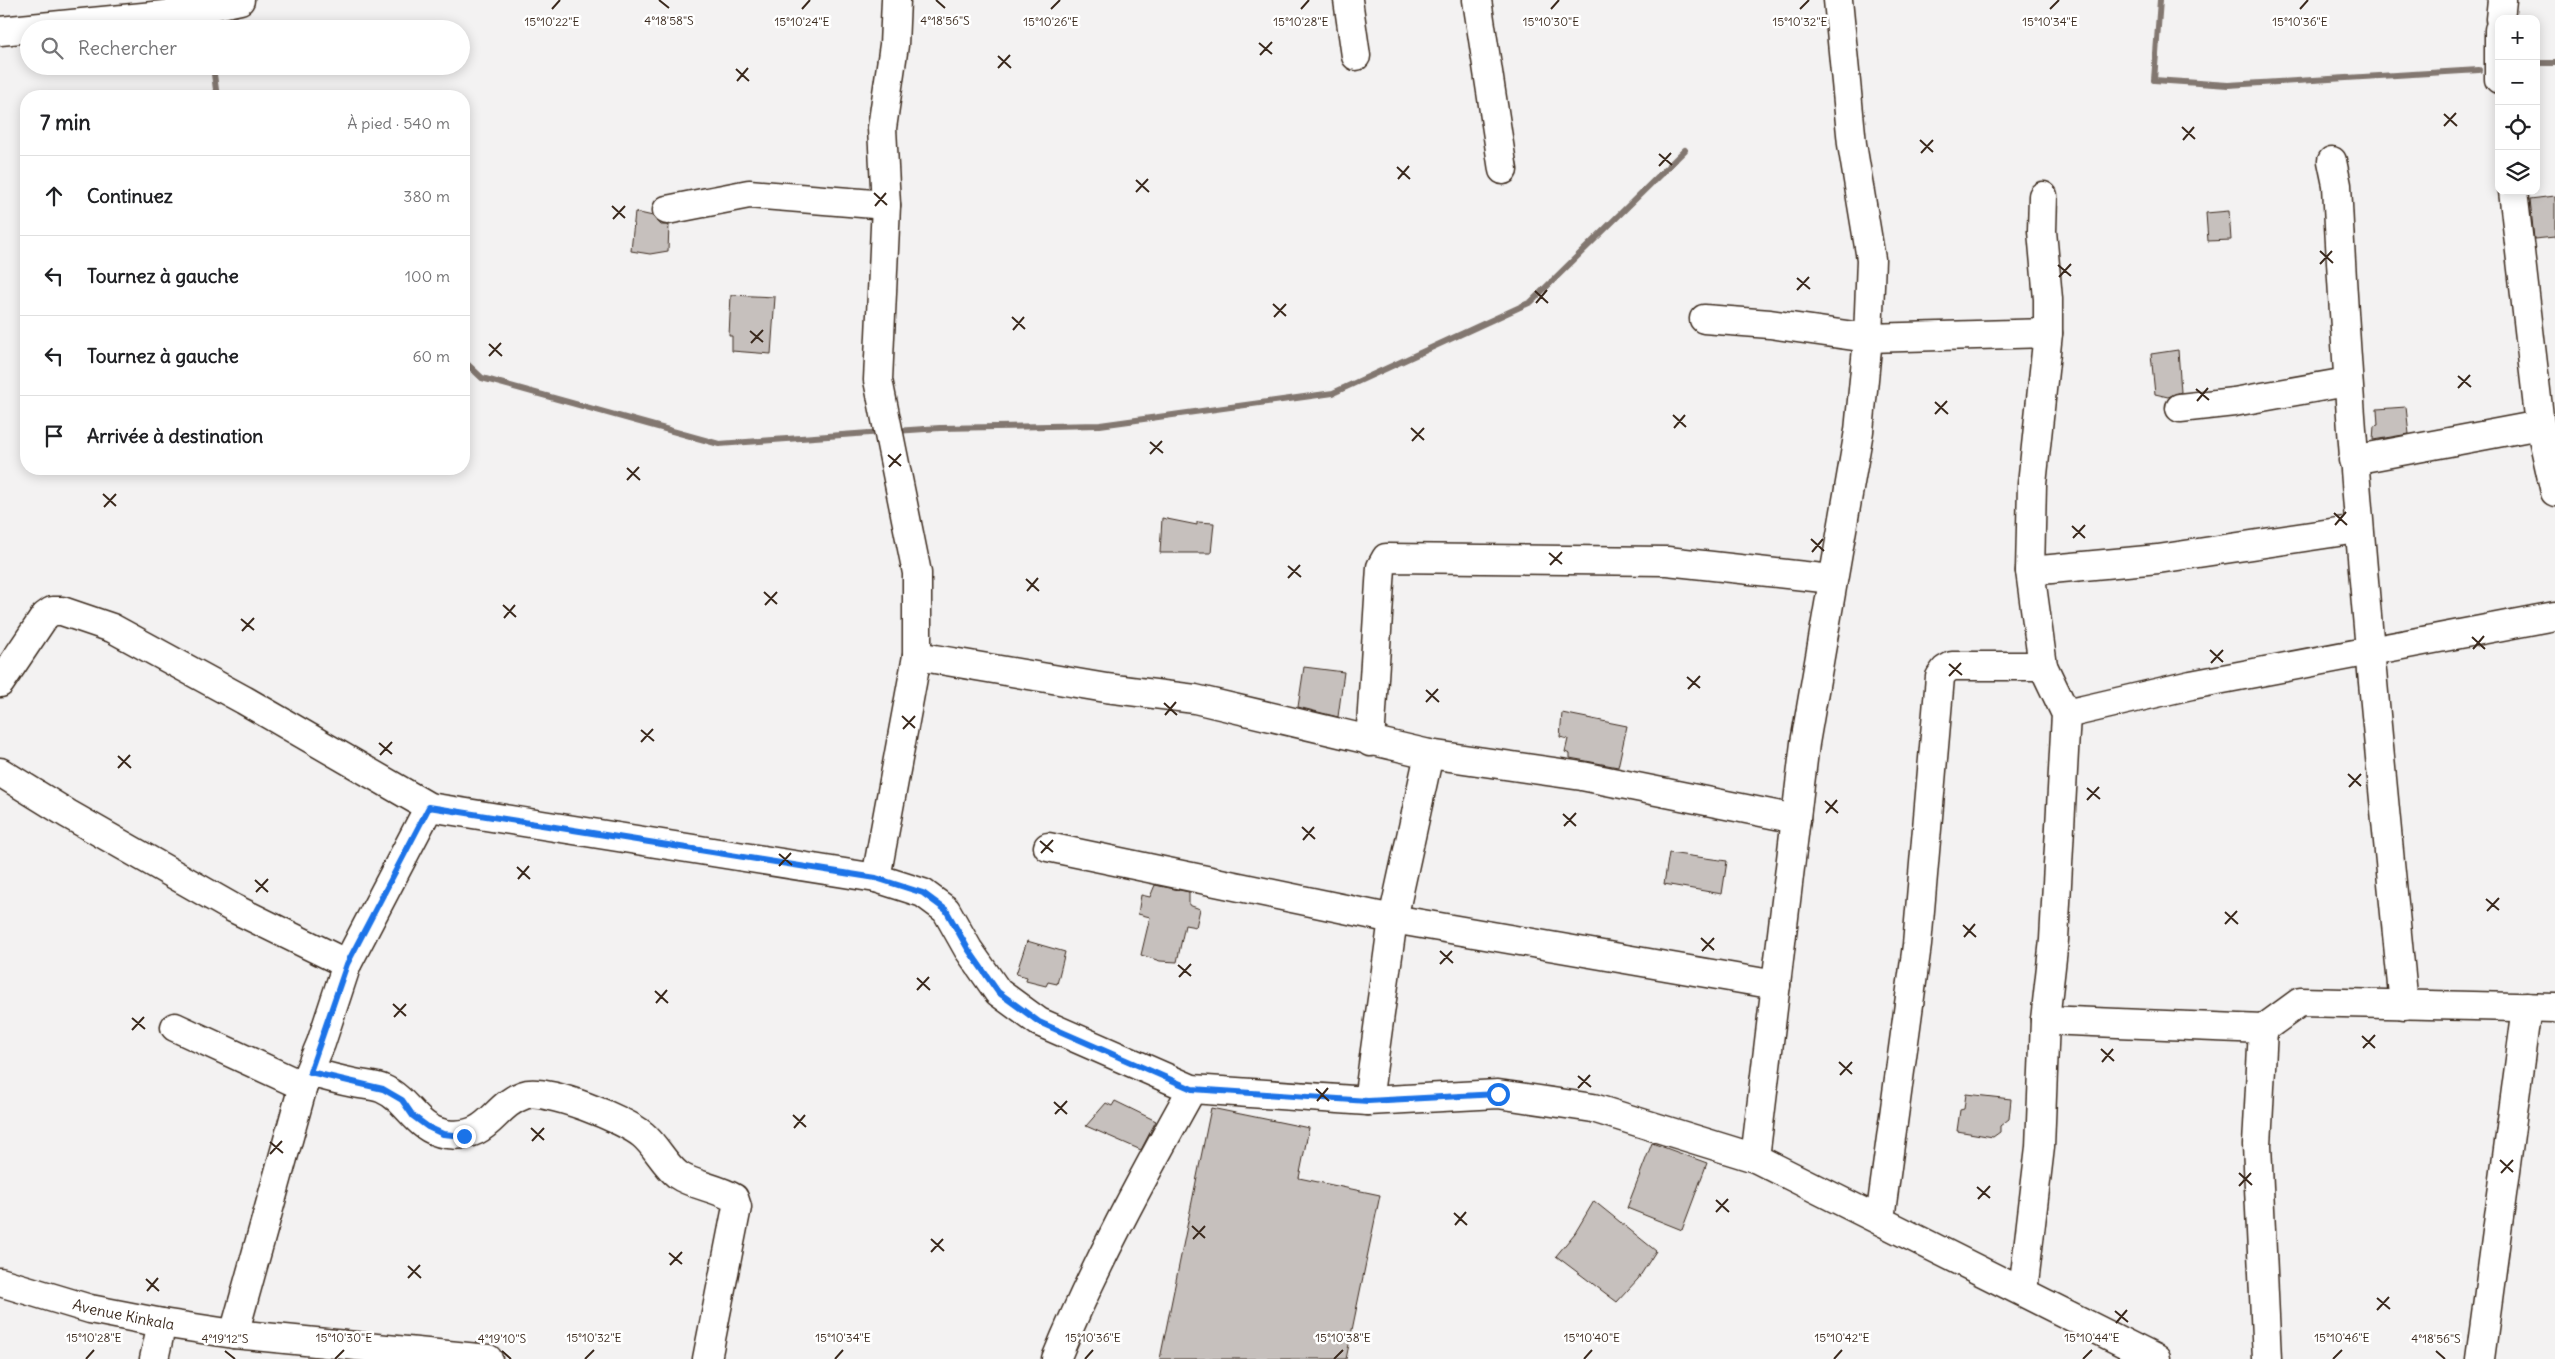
<!DOCTYPE html>
<html lang="fr">
<head>
<meta charset="utf-8">
<style>
  :root { --surface:#fff; --page:#f6f6f6; --text:#202124; --muted:#757577; --line:#e0e0e0 }
  body { margin:0; font-family:Delius,sans-serif; background:var(--page); color:var(--text) }
  .controls { position:absolute; right:15px; top:15px; display:grid; overflow:hidden; border-radius:10px; box-shadow:0 2px 12px #0003 }
  .controls button { width:45px; height:45px; display:grid; place-items:center; padding:0; border:0; border-bottom:1px solid var(--line); background:var(--surface); color:var(--text); font:25px sans-serif }
  .stop { position:absolute; width:15px; height:15px; margin:-11px; border:4px solid #1a73e8; border-radius:50%; background:#fff }
  .stop.end { background:#1a73e8; border-color:#fff; box-shadow:0 1px 5px #0008 }
  .list { margin:0; padding:0; list-style:none }
  h2 { display:flex; justify-content:space-between; align-items:center; height:65px; margin:0; padding:0 20px; font-size:21px }
  h2 small { font-size:16px; font-weight:400; color:var(--muted) }
  .list li { display:grid; grid-template-columns:32px 1fr auto; gap:15px; align-items:center; box-sizing:border-box; height:80px; padding:0 20px; border-top:1px solid var(--line) }
  .list b { display:block; font-size:19px; white-space:nowrap }
  .list em { font-size:16px; font-style:normal; color:var(--muted) }
  .icon { flex:none; width:28px; height:28px; fill:none; stroke:currentColor; stroke-width:2; stroke-linecap:round; stroke-linejoin:round }
  .map { position:relative; flex:none; width:2555px; height:1359px; overflow:hidden }
  .search { position:absolute; background:var(--surface); box-shadow:0 2px 12px #0003; left:20px; top:20px; width:450px; height:55px; display:flex; align-items:center; gap:12px; box-sizing:border-box; padding:0 18px; border-radius:28px; color:var(--muted); font-size:19px }
  .panel { position:absolute; background:var(--surface); box-shadow:0 2px 12px #0003; left:20px; top:90px; width:450px; height:385px; border-radius:20px }
  .map>svg:first-child { display:block }
  .lines { fill:none; stroke-linecap:round; stroke-linejoin:round }
  .stream { stroke:#827770; stroke-width:6 }
  .building { fill:#c6c0bd; stroke:#3b2a1e }
  .minor-casing { stroke:#3b2a1e; stroke-width:31 }
  .major-casing { stroke:#3b2a1e; stroke-width:31 }
  .minor { stroke:#fff; stroke-width:28 }
  .major { stroke:#fff; stroke-width:28 }
  .route { stroke:#1a73e8; stroke-width:6 }
  .ticks { fill:none; stroke:#3b2a1e; stroke-width:2 }
  .labels { text-anchor:middle; stroke-width:5; stroke-linejoin:round; paint-order:stroke }
  .street-label { font-size:15px; fill:#3b2a1e; stroke:#fff }
  .ticks-label { font-size:12px; text-anchor:middle; fill:#3b2a1e; stroke:#fff; stroke-width:5; stroke-linejoin:round; paint-order:stroke }
</style>
</head>
<body>
<div class="map">
<svg width="2555" height="1359" viewBox="0 0 2555 1359">
  <rect width="100%" height="100%" fill="#f3f2f2"/>
  <filter id="ink" filterUnits="userSpaceOnUse"><feTurbulence type="fractalNoise" baseFrequency=".02" numOctaves="2"/><feDisplacementMap in="SourceGraphic" scale="10" xChannelSelector="R" yChannelSelector="G"/><feConvolveMatrix kernelMatrix="1 2 1 2 8 2 1 2 1" color-interpolation-filters="sRGB"/></filter>
  <g filter="url(#ink)">
    <g class="lines">
      <!-- stream -->
      <g class="stream">
        <polyline points="2160,0 2154,80 2228,85 2479,70"/>
        <polyline points="204,13 207,29"/>
        <polyline points="2536,63 2555,63"/>
        <polyline points="213,66 216,90 221,96"/>
        <polyline points="464,361 482,378 719,444 883,432"/>
        <polyline points="895,431 940,428 1100,425 1333,393 1531,302 1685,150"/>
      </g>
    </g>
    <!-- building -->
    <g class="building">
      <polygon points="2555,196 2555,237 2534,239 2530,199"/>
      <polygon points="2229,211 2231,240 2208,241 2206,213"/>
      <polygon points="635,212 653,216 661,225 669,225 668,251 650,254 631,251"/>
      <polygon points="731,295 775,297 771,354 732,351 732,336 729,336"/>
      <polygon points="2178,350 2181,392 2168,397 2155,394 2151,354"/>
      <polygon points="2406,407 2409,434 2373,440 2374,426 2378,425 2377,409"/>
      <polygon points="1162,518 1197,525 1197,522 1214,523 1211,553 1160,553"/>
      <polygon points="1304,667 1344,672 1338,717 1298,707"/>
      <polygon points="1562,713 1627,726 1618,767 1570,758 1570,754 1565,752 1568,739 1560,737"/>
      <polygon points="1669,853 1727,861 1722,894 1664,884"/>
      <polygon points="1155,885 1189,892 1189,905 1200,909 1196,927 1185,925 1177,962 1160,961 1141,955 1150,917 1138,914 1141,895 1150,897"/>
      <polygon points="1027,941 1065,952 1057,984 1048,982 1046,986 1026,981 1027,977 1016,974"/>
      <polygon points="1966,1094 2011,1099 2009,1119 2000,1126 2000,1132 1993,1137 1957,1131 1960,1110 1964,1109"/>
      <polygon points="1115,1101 1156,1121 1141,1150 1086,1126 1106,1103 1112,1106"/>
      <polygon points="1211,1108 1309,1128 1299,1178 1380,1195 1346,1359 1160,1359"/>
      <polygon points="1652,1143 1707,1163 1682,1230 1627,1208"/>
      <polygon points="1594,1201 1656,1251 1638,1279 1617,1302 1556,1256 1575,1233"/>
    </g>
    <g class="lines">
      <!-- minor casing -->
      <g class="minor-casing">
        <g id="minor">
          <polyline points="1348,0 1356,56"/>
          <polyline points="1477,0 1503,170"/>
          <polyline points="2500,19 2502,0"/>
          <polyline points="2499,30 2499,79"/>
          <polyline points="0,31 174,14 240,0"/>
          <path d="M 2332,161 L 2337,185 C 2350,459 2377,732 2404,1005"/>
          <polyline points="2513,191 2540,425 2555,492"/>
          <polyline points="667,210 749,194 886,205"/>
          <polyline points="1704,319 1770,324 1868,338 2048,333"/>
          <polyline points="2180,408 2234,402 2347,382"/>
          <polyline points="2353,460 2540,425"/>
          <polyline points="2030,571 2158,559 2358,529"/>
          <polyline points="917,656 1106,688 1195,699 1429,754 1582,776 1796,819"/>
          <polyline points="0,683 45,616 52,611 62,611 112,628 244,700 429,807 876,878 923,893 946,910 968,949 998,992 1039,1022 1192,1089 1368,1101 1498,1094 1593,1108 1755,1158 2156,1359"/>
          <polyline points="2066,714 2191,685 2555,616"/>
          <polyline points="1370,742 1381,567 1386,558 1667,561 1832,579"/>
          <polyline points="0,772 68,814 233,908 347,964"/>
          <polyline points="1048,847 1393,919 1776,985"/>
          <polyline points="876,878 917,656 917,573 878,380 886,205 882,128 894,45 896,0"/>
          <polyline points="2045,1020 2263,1029 2300,1002 2555,1008"/>
          <polyline points="175,1027 303,1086"/>
          <polyline points="2263,1029 2257,1145 2267,1359"/>
          <path d="M 310,1072 C 324,1076 339,1080 354,1083 C 363,1085 375,1085 383,1089 C 409,1100 415,1129 446,1134 C 490,1140 492,1106 524,1095 C 545,1087 626,1120 643,1135 C 656,1146 664,1164 678,1175 C 692,1185 718,1188 734,1198 L 737,1207 L 707,1359"/>
          <polyline points="1368,1101 1393,919 1429,754"/>
          <polyline points="1755,1158 1805,743 1859,431 1868,338 1871,259 1852,144 1838,0"/>
          <polyline points="1880,1219 1917,945 1940,677 1945,670 1952,666 2043,666"/>
          <polyline points="2023,1291 2040,1147 2045,1020 2054,940 2066,714 2043,666 2030,571 2032,484 2048,333 2048,299 2042,231 2043,196"/>
          <polyline points="234,1334 303,1086 321,1043 347,964 429,807"/>
          <polyline points="154,1359 162,1323"/>
          <path d="M 1056,1359 C 1094,1266 1143,1177 1192,1089"/>
          <polyline points="2480,1359 2527,1007"/>
        </g>
      </g>
      <!-- major casing -->
      <g class="major-casing">
        <g id="major">
          <path id="s1" d="M 0,1282 L 90,1309 L 162,1323 L 234,1334 L 488,1359"/>
        </g>
      </g>
      <!-- minor -->
      <use href="#minor" class="minor"/>
      <!-- major -->
      <use href="#major" class="major"/>
    </g>
  </g>
  <g class="lines" filter="url(#ink)">
    <!-- route -->
    <polyline class="route" points="464,1136 443,1134 428,1127 413,1116 402,1100 383,1089 310,1072 347,964 429,807 876,878 923,893 946,910 968,949 998,992 1039,1022 1192,1089 1368,1101 1498,1094"/>
  </g>
  <!-- ticks -->
  <path class="ticks" d="M 659,0 L 669,8M 936,0 L 945,8M 552,9 L 560,0M 802,9 L 810,0M 1051,9 L 1060,0M 1301,9 L 1309,0M 1551,9 L 1559,0M 1800,9 L 1809,0M 2050,9 L 2059,0M 2300,9 L 2308,0M 1259,43 L 1272,54M 1260,55 L 1272,42M 998,56 L 1011,68M 998,68 L 1010,55M 736,69 L 749,81M 737,81 L 748,68M 2444,114 L 2457,126M 2444,126 L 2456,113M 2182,127 L 2195,139M 1920,140 L 1933,152M 2183,140 L 2194,127M 1921,153 L 1933,140M 1659,154 L 1672,165M 1659,166 L 1671,153M 1397,167 L 1410,179M 1398,179 L 1409,166M 1136,180 L 1149,192M 1136,192 L 1148,179M 874,193 L 887,205M 612,206 L 625,218M 875,206 L 886,193M 613,219 L 625,206M 2320,251 L 2333,263M 2320,264 L 2332,251M 2058,265 L 2071,276M 2059,277 L 2071,264M 1797,278 L 1810,289M 1797,290 L 1809,277M 1535,291 L 1548,303M 1536,303 L 1547,290M 1273,304 L 1286,316M 1012,317 L 1025,329M 1274,317 L 1286,304M 1013,330 L 1024,317M 750,331 L 763,342M 751,343 L 763,330M 489,344 L 502,356M 489,356 L 501,343M 2458,376 L 2471,387M 2458,388 L 2470,375M 2196,389 L 2209,400M 2197,401 L 2208,388M 1935,402 L 1948,414M 1935,414 L 1947,401M 1673,415 L 1686,427M 1411,428 L 1424,440M 1674,428 L 1685,415M 1412,441 L 1424,428M 1150,442 L 1163,453M 1150,454 L 1162,441M 888,455 L 901,466M 889,467 L 901,454M 627,468 L 640,480M 627,480 L 639,467M 103,494 L 116,506M 104,507 L 116,494M 2334,513 L 2347,525M 2335,525 L 2346,512M 2072,526 L 2085,538M 2073,538 L 2085,525M 1811,539 L 1824,551M 1812,552 L 1823,539M 1549,553 L 1562,564M 1550,565 L 1562,552M 1288,566 L 1301,577M 1288,578 L 1300,565M 1026,579 L 1039,591M 1027,591 L 1038,578M 764,592 L 777,604M 503,605 L 516,617M 765,605 L 777,592M 504,618 L 515,605M 241,619 L 254,630M 242,631 L 254,618M 2472,637 L 2485,649M 2473,649 L 2484,636M 2210,650 L 2223,662M 2211,663 L 2223,650M 1949,664 L 1962,675M 1949,676 L 1961,663M 1687,677 L 1700,688M 1688,689 L 1700,676M 1426,690 L 1439,702M 1426,702 L 1438,689M 1164,703 L 1177,715M 1165,715 L 1176,702M 902,716 L 915,728M 903,729 L 915,716M 641,730 L 654,741M 641,742 L 653,729M 379,743 L 392,754M 380,755 L 392,742M 118,756 L 131,768M 118,768 L 130,755M 2348,774 L 2361,786M 2349,787 L 2361,774M 2087,788 L 2100,799M 2087,800 L 2099,787M 1825,801 L 1838,813M 1826,813 L 1837,800M 1563,814 L 1576,826M 1564,826 L 1576,813M 1302,827 L 1315,839M 1303,840 L 1314,827M 1040,841 L 1053,852M 1041,853 L 1053,840M 779,854 L 792,865M 779,866 L 791,853M 517,867 L 530,879M 518,879 L 529,866M 255,880 L 268,892M 256,892 L 268,879M 2486,899 L 2499,910M 2487,911 L 2499,898M 2225,912 L 2238,924M 2225,924 L 2237,911M 1963,925 L 1976,937M 1964,937 L 1975,924M 1701,938 L 1714,950M 1440,951 L 1453,963M 1702,951 L 1714,938M 1440,964 L 1452,951M 1178,965 L 1191,976M 1179,977 L 1191,964M 917,978 L 930,990M 917,990 L 929,977M 655,991 L 668,1003M 656,1003 L 667,990M 393,1004 L 406,1016M 394,1017 L 406,1004M 132,1018 L 145,1029M 132,1030 L 144,1017M 2362,1036 L 2375,1048M 2363,1048 L 2375,1035M 2101,1049 L 2114,1061M 1839,1062 L 1852,1074M 2102,1062 L 2113,1049M 1840,1075 L 1852,1062M 1578,1076 L 1591,1087M 1578,1088 L 1590,1075M 1316,1089 L 1329,1101M 1317,1101 L 1328,1088M 1054,1102 L 1067,1114M 1055,1114 L 1067,1101M 793,1115 L 806,1127M 531,1128 L 544,1140M 794,1128 L 805,1115M 532,1141 L 544,1128M 270,1142 L 283,1153M 270,1154 L 282,1141M 2500,1160 L 2513,1172M 2239,1173 L 2252,1185M 2501,1173 L 2513,1160M 2239,1186 L 2251,1173M 1977,1187 L 1990,1198M 1978,1199 L 1990,1186M 1716,1200 L 1729,1212M 1716,1212 L 1728,1199M 1454,1213 L 1467,1225M 1455,1225 L 1466,1212M 1192,1226 L 1205,1238M 931,1239 L 944,1251M 1193,1239 L 1205,1226M 931,1252 L 943,1239M 669,1253 L 682,1264M 670,1265 L 682,1252M 408,1266 L 421,1278M 408,1278 L 420,1265M 146,1279 L 159,1291M 147,1291 L 158,1278M 2377,1298 L 2390,1309M 2377,1310 L 2389,1297M 2115,1311 L 2128,1322M 2116,1323 L 2127,1310M 225,1351 L 235,1359M 502,1351 L 511,1359M 2436,1351 L 2445,1359M 86,1359 L 94,1350M 335,1359 L 344,1350M 585,1359 L 594,1350M 835,1359 L 843,1350M 1085,1359 L 1093,1350M 1334,1359 L 1343,1350M 1584,1359 L 1592,1350M 1834,1359 L 1842,1350M 2083,1359 L 2092,1350M 2333,1359 L 2342,1350"/>
  <g class="labels">
    <!-- street labels -->
    <g class="street-label">
      <text dy="5" stroke="none"><textPath href="#s1" startOffset="128">Avenue Kinkala</textPath></text>
    </g>
  </g>
  <g class="ticks-label">
    <text x="669" y="25">4°18'58"S</text>
    <text x="945" y="25">4°18'56"S</text>
    <text x="552" y="26">15°10'22"E</text>
    <text x="802" y="26">15°10'24"E</text>
    <text x="1051" y="26">15°10'26"E</text>
    <text x="1301" y="26">15°10'28"E</text>
    <text x="1551" y="26">15°10'30"E</text>
    <text x="1800" y="26">15°10'32"E</text>
    <text x="2050" y="26">15°10'34"E</text>
    <text x="2300" y="26">15°10'36"E</text>
    <text x="94" y="1342">15°10'28"E</text>
    <text x="344" y="1342">15°10'30"E</text>
    <text x="594" y="1342">15°10'32"E</text>
    <text x="843" y="1342">15°10'34"E</text>
    <text x="1093" y="1342">15°10'36"E</text>
    <text x="1343" y="1342">15°10'38"E</text>
    <text x="1592" y="1342">15°10'40"E</text>
    <text x="1842" y="1342">15°10'42"E</text>
    <text x="2092" y="1342">15°10'44"E</text>
    <text x="2342" y="1342">15°10'46"E</text>
    <text x="225" y="1343">4°19'12"S</text>
    <text x="502" y="1343">4°19'10"S</text>
    <text x="2436" y="1343">4°18'56"S</text>
  </g>
</svg>
<div class="controls">
<button>+</button>
<button>−</button>
<button><svg class="icon" aria-label="locate" viewBox="0 0 24 24"><circle cx="12" cy="12" r="6"/><path d="M12 2v4M12 18v4M2 12h4M18 12h4"/></svg></button>
<button><svg class="icon" aria-label="layers" viewBox="0 0 24 24"><path d="M12 4l9 5-9 5-9-5zM3 14l9 5 9-5"/></svg></button>
</div>
<div class="stop" style="left:1498px;top:1094px"></div>
<div class="stop end" style="left:464px;top:1136px"></div>
<div class="search"><svg class="icon" aria-label="search" viewBox="0 0 24 24"><circle cx="10" cy="10" r="6"/><path d="M15 15l6 6"/></svg>Rechercher</div>
<section class="panel">
<h2>7 min<small>À pied · 540 m</small></h2>
<ul class="list">
<li><svg class="icon" aria-label="ahead" viewBox="0 0 24 24"><path d="M12 20V5M6 11l6-6 6 6"/></svg><div><b>Continuez</b></div><em>380 m</em></li>
<li><svg class="icon" aria-label="left" viewBox="0 0 24 24"><path d="M17 20v-9H6M10 6l-5 5 5 5"/></svg><div><b>Tournez à gauche</b></div><em>100 m</em></li>
<li><svg class="icon" aria-label="left" viewBox="0 0 24 24"><path d="M17 20v-9H6M10 6l-5 5 5 5"/></svg><div><b>Tournez à gauche</b></div><em>60 m</em></li>
<li><svg class="icon" aria-label="arrive" viewBox="0 0 24 24"><path d="M6 21V4h12l-3 4 3 4H6"/></svg><div><b>Arrivée à destination</b></div></li>
</ul>
</section>
</div>
</body>
</html>
